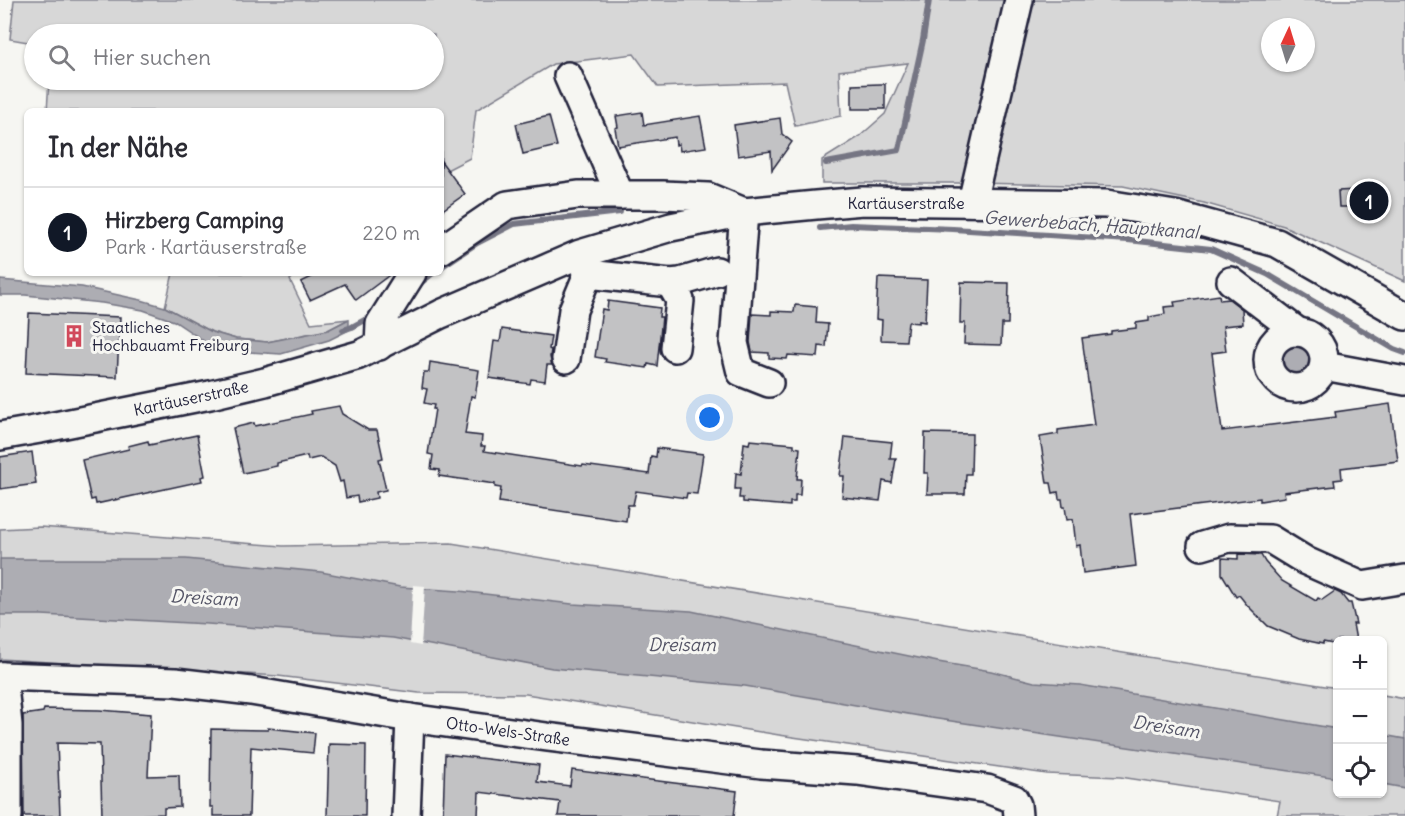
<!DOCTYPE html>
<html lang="de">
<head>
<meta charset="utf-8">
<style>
  :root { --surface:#fff; --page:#f7f7f7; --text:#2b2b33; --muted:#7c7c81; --line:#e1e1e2; --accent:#111827 }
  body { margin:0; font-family:Delius,sans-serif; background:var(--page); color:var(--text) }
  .controls { position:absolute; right:18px; bottom:18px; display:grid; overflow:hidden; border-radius:9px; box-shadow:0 2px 4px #0004 }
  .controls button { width:54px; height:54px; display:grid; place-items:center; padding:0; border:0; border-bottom:2px solid var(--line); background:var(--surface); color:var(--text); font:30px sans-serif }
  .compass { position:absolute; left:1261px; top:18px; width:54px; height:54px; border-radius:50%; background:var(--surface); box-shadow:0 2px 4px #0004; rotate:4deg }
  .you { position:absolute; left:710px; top:418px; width:21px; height:21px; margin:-15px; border:4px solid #fff; border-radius:50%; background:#1a73e8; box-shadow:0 0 0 9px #1a73e833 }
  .badge { display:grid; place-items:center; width:39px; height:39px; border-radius:50%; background:var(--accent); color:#fff; font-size:20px; font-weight:700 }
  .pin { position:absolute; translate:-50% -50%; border:3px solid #fff; box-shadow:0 2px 6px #0006 }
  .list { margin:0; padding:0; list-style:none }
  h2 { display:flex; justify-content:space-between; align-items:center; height:78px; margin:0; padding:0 24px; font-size:26px }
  h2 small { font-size:20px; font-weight:400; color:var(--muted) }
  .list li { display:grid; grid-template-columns:39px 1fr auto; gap:18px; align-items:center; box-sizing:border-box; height:90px; padding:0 24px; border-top:2px solid var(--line) }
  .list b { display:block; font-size:22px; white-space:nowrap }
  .list p { margin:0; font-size:20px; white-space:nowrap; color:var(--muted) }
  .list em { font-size:20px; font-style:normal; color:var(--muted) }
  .icon { flex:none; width:33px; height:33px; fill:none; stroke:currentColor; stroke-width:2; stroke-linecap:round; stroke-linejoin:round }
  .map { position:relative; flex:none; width:1405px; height:816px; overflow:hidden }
  .search { position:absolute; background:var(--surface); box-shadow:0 2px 4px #0004; left:24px; top:24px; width:420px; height:66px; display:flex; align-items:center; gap:15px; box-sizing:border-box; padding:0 21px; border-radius:33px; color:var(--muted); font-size:22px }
  .panel { position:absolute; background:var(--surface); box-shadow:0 2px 4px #0004; left:24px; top:108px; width:420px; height:168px; border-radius:9px }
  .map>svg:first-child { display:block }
  .green { fill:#d7d7d7; stroke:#7c7c89; stroke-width:1.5; fill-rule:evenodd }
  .water { fill:#adadb3; stroke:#757583; stroke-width:1.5 }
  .pier { fill:#f6f6f2 }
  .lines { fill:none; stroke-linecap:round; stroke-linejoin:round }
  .stream { stroke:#757583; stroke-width:6 }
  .building { fill:#c2c2c4; stroke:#22223b; stroke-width:1.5 }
  .minor-casing { stroke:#22223b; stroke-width:32 }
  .minor { stroke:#f6f6f2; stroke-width:27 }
  .labels { text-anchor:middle; stroke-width:6; stroke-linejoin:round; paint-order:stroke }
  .street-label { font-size:16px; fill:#22223b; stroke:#f6f6f2 }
  .poi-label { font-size:16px; fill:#22223b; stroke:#f6f6f2; text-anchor:start }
  .water-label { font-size:18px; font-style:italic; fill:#535365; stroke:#f6f6f2 }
</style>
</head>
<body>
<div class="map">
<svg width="1405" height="816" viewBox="0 0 1405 816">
  <rect width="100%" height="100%" fill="#f6f6f2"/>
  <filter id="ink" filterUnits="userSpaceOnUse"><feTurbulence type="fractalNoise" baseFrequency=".0167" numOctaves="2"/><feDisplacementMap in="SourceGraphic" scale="12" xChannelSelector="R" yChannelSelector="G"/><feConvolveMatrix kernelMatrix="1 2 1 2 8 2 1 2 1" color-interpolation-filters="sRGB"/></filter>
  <g filter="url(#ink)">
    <!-- green -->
    <g class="green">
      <path d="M 14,0 L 1405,0 L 1405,281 L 1284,226 L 1204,203 L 1123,186 L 971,183 L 822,183 L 822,160 L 859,137 L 885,114 L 908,63 L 839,71 L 841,116 L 795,126 L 785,82 L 658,87 L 634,54 L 553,64 L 476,110 L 470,158 L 441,173 L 441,111 L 47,111 L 49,80 L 434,80 L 434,34 L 34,34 L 34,43 L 10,39 ZM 1270,27 L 1306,27 L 1306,63 L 1270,63 Z"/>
      <polygon points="173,273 297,273 290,280 311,323 349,319 328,330 267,342 236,339 212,332 165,307"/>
      <polygon points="40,527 283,546 451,543 1337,688 1338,794 1382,794 1383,695 1405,699 1405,816 1277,816 1280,801 1120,777 1047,774 779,735 526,694 419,693 278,676 0,659 0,529"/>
    </g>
    <!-- water -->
    <g class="water">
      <polygon points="0,280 82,287 141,300 165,307 212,332 236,339 267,342 328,330 349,319 349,330 329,340 281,354 249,352 207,343 174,321 143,310 102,303 25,295 0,295"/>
      <circle cx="1296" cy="359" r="16"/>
      <polygon points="0,559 186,559 321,572 400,587 459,591 572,604 691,611 938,662 991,671 1034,682 1080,685 1337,729 1337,778 931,718 745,686 552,668 393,638 208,624 42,615 0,615"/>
      <polygon points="1383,735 1405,739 1405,788 1383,784"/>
    </g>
    <!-- pier -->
    <polygon class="pier" points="413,585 425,586 421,646 410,644"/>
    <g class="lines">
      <!-- stream -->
      <g class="stream">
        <polyline points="826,163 899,150 923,40 929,0"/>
        <polyline points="820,228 851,225 953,229 1128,240 1211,249 1267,274 1394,349 1405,353"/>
        <polyline points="441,267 477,243 514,224 620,212"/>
        <polyline points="417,286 433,273"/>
        <polyline points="343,330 352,327 374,315"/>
      </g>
    </g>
    <!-- building -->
    <g class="building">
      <polygon points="880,84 885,84 885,109 852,109 852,85"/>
      <polygon points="642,112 644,125 700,116 706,147 680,151 679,144 676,145 675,137 618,146 615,128 618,127 616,116"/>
      <polygon points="549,116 557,146 523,154 516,124"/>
      <polygon points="780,118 782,134 792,142 772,170 771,151 738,156 734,125"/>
      <polygon points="441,161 465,194 441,211"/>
      <polygon points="1357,190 1357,207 1339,207 1338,191"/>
      <polygon points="320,273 392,273 356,300 345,284 310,300 301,282"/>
      <polygon points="878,278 927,280 925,322 919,321 919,323 908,322 906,341 881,340 882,320 876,319"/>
      <polygon points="961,282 1009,283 1008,324 1002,324 1001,345 964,344 965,323 960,323"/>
      <polygon points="1219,295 1220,300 1229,299 1242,309 1243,324 1223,326 1226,351 1212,353 1222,431 1336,417 1335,412 1390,404 1398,461 1341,468 1342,479 1334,480 1335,486 1284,492 1285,497 1260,501 1260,498 1130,514 1136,566 1083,573 1080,545 1076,546 1073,519 1067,520 1065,507 1063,507 1062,499 1059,499 1058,492 1053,493 1051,483 1047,483 1040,437 1058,434 1058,430 1094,425 1082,338 1111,334 1111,331 1136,328 1136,323 1149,321 1149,317 1165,314 1164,307 1175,306 1174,302"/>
      <polygon points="608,301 660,308 659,317 662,317 657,366 648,364 647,368 605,362 606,359 595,357 602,309 607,310"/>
      <polygon points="795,305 817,307 816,323 828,324 826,347 819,346 818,357 788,355 787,359 769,358 769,353 752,352 750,342 752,314 771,315 771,311 794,312"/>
      <polygon points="29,313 120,317 117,377 26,373"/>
      <polygon points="502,329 551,336 549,349 551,350 550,357 552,365 547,365 545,381 531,379 530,384 489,378 494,341 500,342"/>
      <polygon points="430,362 479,370 475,397 471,396 465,434 482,436 481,446 485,446 484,451 582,466 583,465 649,474 651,456 656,457 657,448 703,454 697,494 687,493 686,498 636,491 633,505 628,505 626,521 499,502 501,488 495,487 495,484 439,476 440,470 431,469 433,455 428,454 435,409 433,409 434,405 424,403 427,389 422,388 424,372 429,372"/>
      <polygon points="339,406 342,414 368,430 377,430 383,458 379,459 386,490 376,492 377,498 358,502 357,496 346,498 343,481 340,482 335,466 321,457 308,460 307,456 277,463 277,466 243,473 233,428 254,423 255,426 312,414 311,411"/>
      <polygon points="925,433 972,434 971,474 966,474 965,494 927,494 928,473 924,473"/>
      <polygon points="197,435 205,476 201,477 202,481 96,504 95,499 91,500 82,460 129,449 128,446 148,441 149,445"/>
      <polygon points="845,437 892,442 890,459 896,459 892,483 883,481 880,501 842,497 844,476 840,476"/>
      <polygon points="750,440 794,444 794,447 800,448 797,479 801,479 800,495 795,495 795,502 790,502 790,506 743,502 743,498 739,498 740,489 735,489 736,473 741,474 744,443 749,444"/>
      <polygon points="32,452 36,484 0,489 0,457"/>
      <polygon points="1238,554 1261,555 1265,562 1282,581 1316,601 1318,598 1322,600 1335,591 1341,594 1348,603 1351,603 1356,624 1353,624 1356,640 1338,640 1338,645 1323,642 1323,644 1299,639 1268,626 1247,605 1239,595 1236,597 1222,574 1222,558 1238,559"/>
      <polygon points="44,709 99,710 151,714 148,776 179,775 180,807 164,808 164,814 102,816 100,744 57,743 60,816 24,816 23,715 43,712"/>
      <polygon points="268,728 315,733 313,753 251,747 249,816 213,816 213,807 210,807 211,729 268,730"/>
      <polygon points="329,744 366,745 365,816 327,816"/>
      <polygon points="445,754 539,765 537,782 570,786 572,770 737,791 734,816 558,816 560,802 479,792 478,816 443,816"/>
    </g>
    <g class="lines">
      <!-- minor casing -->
      <g class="minor-casing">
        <g id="minor">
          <polyline points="568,76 620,195"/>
          <polyline points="972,202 1019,0"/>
          <polyline points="441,250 507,205 578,195 663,195 708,197 744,212 734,343 741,372 769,383"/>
          <polyline points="588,274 670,283 680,282 717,271"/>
          <polyline points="1231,281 1298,332"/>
          <polyline points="670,283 680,300 675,348"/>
          <circle cx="1296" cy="360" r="28"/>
          <polyline points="379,346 380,324 412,273"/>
          <polyline points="566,359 573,310 588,274 581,257"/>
          <polyline points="1324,366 1405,381"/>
          <polyline points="0,436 40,429 210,395 265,382 359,355 441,314 580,254 671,227 744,212 816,205 863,201 1107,204 1175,215 1277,243 1405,316"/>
          <polyline points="1202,546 1229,538 1270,539 1306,561 1362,586 1405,579"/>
          <polyline points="0,676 175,682 251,691 410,718 547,737 761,764 857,771 987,789 1014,799 1017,805 1018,816"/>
          <polyline points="3,676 8,725 8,816"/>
          <polyline points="406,816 410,718"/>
        </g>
      </g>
      <!-- minor -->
      <use href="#minor" class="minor"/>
    </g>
  </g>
  <!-- icons -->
  <defs>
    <g id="building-bare" transform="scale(1.8)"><path d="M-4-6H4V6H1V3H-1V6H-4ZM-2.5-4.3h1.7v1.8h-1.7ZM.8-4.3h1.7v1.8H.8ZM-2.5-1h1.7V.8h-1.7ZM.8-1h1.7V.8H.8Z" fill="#d1495b" stroke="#f6f6f2" stroke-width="2.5" paint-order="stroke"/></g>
  </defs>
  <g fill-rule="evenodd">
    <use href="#building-bare" x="74" y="336"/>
  </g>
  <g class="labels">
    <!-- street labels -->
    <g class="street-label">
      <text x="906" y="209">Kartäuserstraße</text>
      <text transform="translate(191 398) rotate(-12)" y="6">Kartäuserstraße</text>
      <text transform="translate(508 731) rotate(8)" y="6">Otto-Wels-Straße</text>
    </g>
    <!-- poi labels -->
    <g class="poi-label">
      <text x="92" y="333">Staatliches<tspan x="92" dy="18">Hochbauamt Freiburg</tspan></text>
    </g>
    <!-- water labels -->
    <g class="water-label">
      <text transform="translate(1091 225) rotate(4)" y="6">Gewerbebach, Hauptkanal</text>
      <text transform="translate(204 598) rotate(3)" y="6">Dreisam</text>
      <text x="682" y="651">Dreisam</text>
      <text transform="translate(1166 727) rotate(9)" y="6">Dreisam</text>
    </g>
  </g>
</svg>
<div class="controls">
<button>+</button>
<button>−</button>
<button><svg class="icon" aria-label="locate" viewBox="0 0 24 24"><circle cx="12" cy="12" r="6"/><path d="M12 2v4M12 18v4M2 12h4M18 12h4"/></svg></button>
</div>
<svg class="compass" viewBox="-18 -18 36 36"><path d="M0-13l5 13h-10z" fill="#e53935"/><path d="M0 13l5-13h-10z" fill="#7c7c81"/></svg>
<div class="you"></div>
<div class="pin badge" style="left:1369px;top:201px">1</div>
<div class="search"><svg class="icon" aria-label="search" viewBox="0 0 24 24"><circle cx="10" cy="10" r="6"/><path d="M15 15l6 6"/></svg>Hier suchen</div>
<section class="panel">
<h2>In der Nähe<small></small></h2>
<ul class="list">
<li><span class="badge">1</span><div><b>Hirzberg Camping</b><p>Park · Kartäuserstraße</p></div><em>220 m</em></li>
</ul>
</section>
</div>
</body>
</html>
